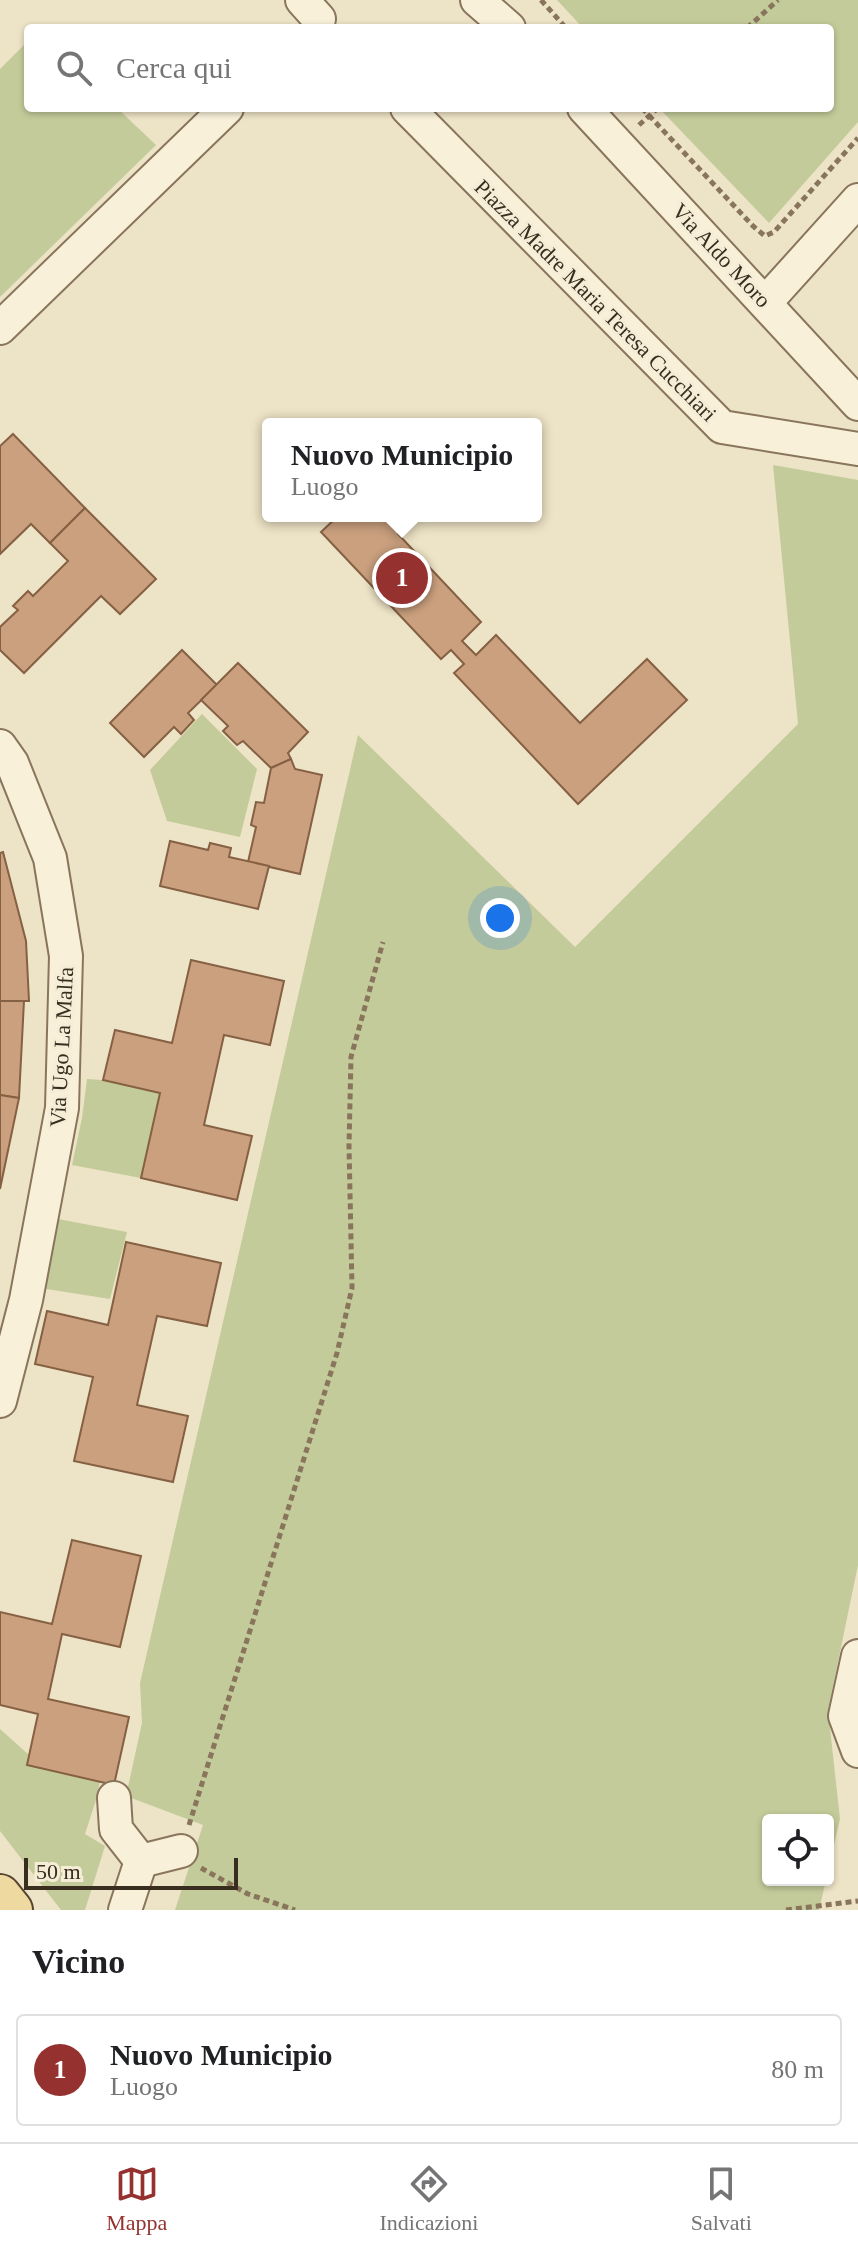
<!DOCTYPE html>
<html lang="it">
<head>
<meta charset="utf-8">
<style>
  :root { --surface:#fff; --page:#f6f6f6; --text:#202124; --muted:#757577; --line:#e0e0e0; --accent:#95312e }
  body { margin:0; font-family:"Times New Roman",serif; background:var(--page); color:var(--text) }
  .controls { position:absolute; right:24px; bottom:24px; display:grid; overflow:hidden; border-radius:8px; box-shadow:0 2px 6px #0004 }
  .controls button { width:72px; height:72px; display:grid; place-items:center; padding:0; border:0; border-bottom:2px solid var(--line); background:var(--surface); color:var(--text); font:40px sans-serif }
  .scale { position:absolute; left:24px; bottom:20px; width:214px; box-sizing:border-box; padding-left:8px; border:4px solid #392d20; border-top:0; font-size:22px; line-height:28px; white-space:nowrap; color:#392d20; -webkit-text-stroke:6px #f5edd6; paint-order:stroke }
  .you { position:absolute; left:500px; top:918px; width:28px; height:28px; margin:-20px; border:6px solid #fff; border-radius:50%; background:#1a73e8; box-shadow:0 0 0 12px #1a73e833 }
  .badge { display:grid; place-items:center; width:52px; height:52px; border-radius:50%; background:var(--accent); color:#fff; font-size:26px; font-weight:700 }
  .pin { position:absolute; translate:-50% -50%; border:4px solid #fff; box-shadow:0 2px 8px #0006 }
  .popup { position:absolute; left:262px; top:418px; width:280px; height:104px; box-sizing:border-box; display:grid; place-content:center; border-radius:8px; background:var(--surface); filter:drop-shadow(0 2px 6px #0005); font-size:26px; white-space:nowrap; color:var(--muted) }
  .popup b { font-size:30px; color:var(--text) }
  .popup::after { content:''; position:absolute; left:50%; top:100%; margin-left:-16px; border:16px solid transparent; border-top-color:var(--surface) }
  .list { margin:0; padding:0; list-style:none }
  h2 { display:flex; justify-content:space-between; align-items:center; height:104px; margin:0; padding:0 32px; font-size:34px }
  h2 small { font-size:26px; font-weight:400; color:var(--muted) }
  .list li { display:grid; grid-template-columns:52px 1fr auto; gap:24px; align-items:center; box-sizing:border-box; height:112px; margin:0 16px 16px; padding:0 16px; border:2px solid var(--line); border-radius:8px }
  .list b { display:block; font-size:30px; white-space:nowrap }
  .list p { margin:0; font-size:26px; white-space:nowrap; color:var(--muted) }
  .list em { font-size:26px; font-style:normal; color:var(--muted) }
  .icon { flex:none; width:44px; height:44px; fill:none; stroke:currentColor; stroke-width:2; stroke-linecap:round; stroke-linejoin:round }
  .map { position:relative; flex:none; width:858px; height:1910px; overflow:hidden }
  .search { position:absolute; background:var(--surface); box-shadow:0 2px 6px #0004; left:24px; right:24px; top:24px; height:88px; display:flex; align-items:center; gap:20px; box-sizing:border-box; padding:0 28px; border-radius:8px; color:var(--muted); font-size:30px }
  .sheet { height:232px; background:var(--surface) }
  nav { display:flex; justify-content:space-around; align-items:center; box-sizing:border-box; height:112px; border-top:2px solid var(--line); background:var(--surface); font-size:22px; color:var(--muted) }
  nav a { display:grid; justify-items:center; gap:4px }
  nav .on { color:var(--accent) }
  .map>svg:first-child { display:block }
  .green { fill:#c4cb9a }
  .building { fill:#caa07e; stroke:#866043; stroke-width:2 }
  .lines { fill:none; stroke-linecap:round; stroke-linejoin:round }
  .minor-casing { stroke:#88755c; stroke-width:36 }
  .major-casing { stroke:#564330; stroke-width:44 }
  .path { stroke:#88755c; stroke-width:5; stroke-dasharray:6 4; stroke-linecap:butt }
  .minor { stroke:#f8f0d9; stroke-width:32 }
  .major { stroke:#eed9a0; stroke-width:40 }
  .labels { text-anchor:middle; stroke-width:6; stroke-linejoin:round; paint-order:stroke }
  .street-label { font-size:22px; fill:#392d20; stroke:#f5edd6 }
</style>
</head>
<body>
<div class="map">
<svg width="858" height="1910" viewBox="0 0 858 1910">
  <rect width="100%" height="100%" fill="#ede3c6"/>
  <!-- green -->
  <g class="green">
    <polygon points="557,0 858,0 858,122 769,223 659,108 830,108 830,28 583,28"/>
    <polygon points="28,41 28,108 117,108 156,145 0,297 0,69"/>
    <polygon points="773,465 858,480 858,1565 828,1710 840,1819 828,1870 828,1820 768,1820 768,1880 826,1880 819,1910 175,1910 203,1825 126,1796 142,1723 140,1683 358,735 575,947 798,724"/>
    <polygon points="202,714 257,769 240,837 167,821 150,770"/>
    <polygon points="87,1079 103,1080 160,1093 141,1178 72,1165 82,1118"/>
    <polygon points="58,1219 127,1232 110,1299 40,1288"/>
    <polygon points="0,1729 29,1755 27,1765 100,1781 96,1800 85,1834 105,1846 85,1910 61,1910 0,1831"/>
  </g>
  <!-- building -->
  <g class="building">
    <polygon points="13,434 85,508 50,543 31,524 0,554 0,446"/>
    <polygon points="85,508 156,579 120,614 101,596 24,673 0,650 0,627 18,610 13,606 28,591 33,596 68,561 50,543"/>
    <polygon points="338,516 418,516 398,534 481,622 462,641 476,655 496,635 580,723 647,659 687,700 578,804 454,673 464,664 451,650 441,659 321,532"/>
    <polygon points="182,650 217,685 188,713 194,720 181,734 174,727 144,757 110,723"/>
    <polygon points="238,663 308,732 288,753 291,759 271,768 243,741 237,745 223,731 228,726 201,700"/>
    <polygon points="291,759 295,769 322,775 300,874 248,862 256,827 251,825 256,802 264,803 271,768"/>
    <polygon points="170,841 208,850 210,843 231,848 229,857 269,866 258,909 160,886"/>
    <polygon points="3,852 26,941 29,1001 0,1001 0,853"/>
    <polygon points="191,960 284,981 270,1045 224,1035 204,1125 252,1136 237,1200 141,1178 160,1093 103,1080 115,1030 172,1043"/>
    <polygon points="0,1001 24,1001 19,1098 0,1095"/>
    <polygon points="0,1095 19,1098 0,1189"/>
    <polygon points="126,1242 221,1263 207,1326 157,1316 137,1405 188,1416 173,1482 74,1461 93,1377 35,1364 47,1311 108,1325"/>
    <polygon points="72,1540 141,1556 120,1647 62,1634 48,1699 129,1717 114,1785 27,1765 38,1714 0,1705 0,1612 52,1624"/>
  </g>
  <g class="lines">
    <!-- minor casing -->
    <g class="minor-casing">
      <g id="minor">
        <polyline points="302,0 319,19"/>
        <polyline points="477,0 509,28"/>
        <polyline points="407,108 722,427 858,449"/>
        <polyline points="584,108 858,404"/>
        <polyline points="766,302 858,200"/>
        <polyline points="0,328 227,108"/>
        <polyline points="0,746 12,763 50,858 66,956 62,1108 26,1300 0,1401"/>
        <polyline points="858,1656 845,1716 858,1751"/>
        <polyline points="114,1798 116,1829 141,1861 125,1910"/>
        <polyline points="141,1861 181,1851"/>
      </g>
    </g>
    <!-- major casing -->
    <g class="major-casing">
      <polyline id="major" points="0,1895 12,1910"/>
    </g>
    <!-- path -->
    <g class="path">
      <polyline points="541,0 566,28"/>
      <polyline points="747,28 778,0"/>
      <polyline points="642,108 753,226 765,236 774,232 858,138"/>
      <polyline points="639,125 658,108"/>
      <polyline points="189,1825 337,1353 352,1288 349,1146 351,1057 383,942"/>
      <polyline points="201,1868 248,1894 295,1910"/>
      <polyline points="786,1910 858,1901"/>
    </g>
    <!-- minor -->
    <use href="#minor" class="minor"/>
    <!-- major -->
    <use href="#major" class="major"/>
  </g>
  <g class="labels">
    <!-- street labels -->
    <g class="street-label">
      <text transform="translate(722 255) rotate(47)" y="8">Via Aldo Moro</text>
      <text transform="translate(596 300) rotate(45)" y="8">Piazza Madre Maria Teresa Cucchiari</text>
      <text transform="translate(61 1047) rotate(-87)" y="8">Via Ugo La Malfa</text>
    </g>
  </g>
</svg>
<div class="controls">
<button><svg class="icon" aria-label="locate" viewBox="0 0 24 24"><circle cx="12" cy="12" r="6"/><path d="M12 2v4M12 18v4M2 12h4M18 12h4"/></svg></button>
</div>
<div class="scale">50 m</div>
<div class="you"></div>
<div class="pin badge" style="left:402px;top:578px">1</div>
<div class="popup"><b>Nuovo Municipio</b>Luogo</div>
<div class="search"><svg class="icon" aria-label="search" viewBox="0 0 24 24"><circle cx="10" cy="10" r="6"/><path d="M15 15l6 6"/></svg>Cerca qui</div>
</div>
<section class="sheet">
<h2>Vicino<small></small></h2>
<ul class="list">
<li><span class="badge">1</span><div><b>Nuovo Municipio</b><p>Luogo</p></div><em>80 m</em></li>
</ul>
</section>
<nav>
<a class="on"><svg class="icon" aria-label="map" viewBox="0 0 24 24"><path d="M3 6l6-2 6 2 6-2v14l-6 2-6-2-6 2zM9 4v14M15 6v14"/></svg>Mappa</a>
<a><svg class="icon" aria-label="directions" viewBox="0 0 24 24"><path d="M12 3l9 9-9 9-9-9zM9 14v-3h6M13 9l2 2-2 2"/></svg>Indicazioni</a>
<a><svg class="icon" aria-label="saved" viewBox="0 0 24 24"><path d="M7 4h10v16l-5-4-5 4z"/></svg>Salvati</a>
</nav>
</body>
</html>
